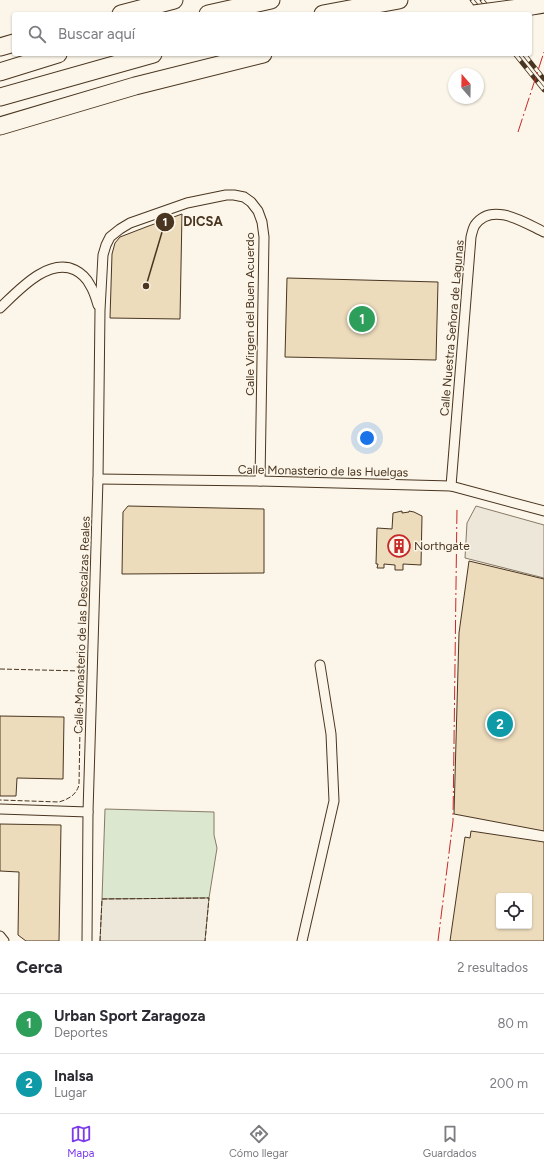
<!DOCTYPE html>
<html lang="es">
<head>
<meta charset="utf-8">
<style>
  :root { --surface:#fff; --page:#f7f7f7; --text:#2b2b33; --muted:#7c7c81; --line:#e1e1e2; --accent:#7c3aed }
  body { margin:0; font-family:Figtree,sans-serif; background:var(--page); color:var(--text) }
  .controls { position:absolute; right:12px; bottom:12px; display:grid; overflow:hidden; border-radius:4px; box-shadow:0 1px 3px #0004 }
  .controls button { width:36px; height:36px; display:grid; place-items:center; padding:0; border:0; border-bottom:1px solid var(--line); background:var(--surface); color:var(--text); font:20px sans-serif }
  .compass { position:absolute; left:448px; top:68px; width:36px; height:36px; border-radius:50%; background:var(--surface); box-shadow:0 1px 3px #0004; rotate:340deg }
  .you { position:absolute; left:367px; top:438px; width:14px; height:14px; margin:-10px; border:3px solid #fff; border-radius:50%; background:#1a73e8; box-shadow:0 0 0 6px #1a73e833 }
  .badge { display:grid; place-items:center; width:26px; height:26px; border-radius:50%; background:var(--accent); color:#fff; font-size:13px; font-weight:700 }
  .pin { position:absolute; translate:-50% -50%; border:2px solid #fff; box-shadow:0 1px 4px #0006 }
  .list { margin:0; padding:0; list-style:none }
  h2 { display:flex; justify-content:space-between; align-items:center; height:52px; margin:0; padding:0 16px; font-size:17px }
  h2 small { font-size:13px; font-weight:400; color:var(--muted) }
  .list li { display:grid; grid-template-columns:26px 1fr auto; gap:12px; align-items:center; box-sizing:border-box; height:60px; padding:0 16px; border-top:1px solid var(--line) }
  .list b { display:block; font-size:15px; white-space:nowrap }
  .list p { margin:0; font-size:13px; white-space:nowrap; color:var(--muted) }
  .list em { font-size:13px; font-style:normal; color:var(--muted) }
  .icon { flex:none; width:22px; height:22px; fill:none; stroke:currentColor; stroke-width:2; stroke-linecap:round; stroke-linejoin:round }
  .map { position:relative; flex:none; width:544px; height:941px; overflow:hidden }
  .search { position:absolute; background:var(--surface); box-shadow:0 1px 3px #0004; left:12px; right:12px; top:12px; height:44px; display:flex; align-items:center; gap:10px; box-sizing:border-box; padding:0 14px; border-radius:4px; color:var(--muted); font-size:15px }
  .sheet { height:172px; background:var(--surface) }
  nav { display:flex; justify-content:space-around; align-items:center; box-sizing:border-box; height:56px; border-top:1px solid var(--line); background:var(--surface); font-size:11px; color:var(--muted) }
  nav a { display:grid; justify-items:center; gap:2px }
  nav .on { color:var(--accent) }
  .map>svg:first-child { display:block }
  .green { fill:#dce7d0; stroke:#887966 }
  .parking { fill:#ede7d9; stroke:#887966 }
  .building { fill:#ecdcbc; stroke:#4a3520; fill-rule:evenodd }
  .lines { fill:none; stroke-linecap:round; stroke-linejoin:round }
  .street-casing { stroke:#4a3520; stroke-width:11 }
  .highway-casing { stroke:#4a3520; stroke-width:19 }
  .street { stroke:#fbf6e9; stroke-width:9 }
  .highway { stroke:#fbf6e9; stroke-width:17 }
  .rail-casing { stroke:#4a3520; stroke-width:4.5 }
  .rail { stroke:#fbf6e9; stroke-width:3; stroke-dasharray:9; stroke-linecap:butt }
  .highway-bridge-casing { stroke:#4a3520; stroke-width:19; stroke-linecap:butt }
  .highway-bridge { stroke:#fbf6e9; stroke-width:17 }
  .fence { stroke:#4a3520; stroke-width:1; stroke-dasharray:5 2; stroke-linecap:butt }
  .power { stroke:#c62828; stroke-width:1; stroke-dasharray:14 3 2 3; stroke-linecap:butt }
  .labels { text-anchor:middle; stroke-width:3; stroke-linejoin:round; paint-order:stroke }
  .street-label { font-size:12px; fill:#4a3520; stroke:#fbf6e9 }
  .poi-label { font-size:12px; fill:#4a3520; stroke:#fbf6e9; text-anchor:start }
  .leader { fill:none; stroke:#4a3520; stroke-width:1.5 }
  .callout-dot { fill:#4a3520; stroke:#fbf6e9; stroke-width:1.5 }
  .mark-label { font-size:12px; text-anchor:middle; font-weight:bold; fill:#fff }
  .callout-label { font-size:13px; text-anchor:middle; font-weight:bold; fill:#4a3520; stroke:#fbf6e9; stroke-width:3; stroke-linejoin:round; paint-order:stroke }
</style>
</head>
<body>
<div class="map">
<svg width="544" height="941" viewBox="0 0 544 941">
  <rect width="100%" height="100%" fill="#fbf6e9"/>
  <!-- green -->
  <polygon class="green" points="105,809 214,812 214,835 217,848 209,898 102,899"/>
  <!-- parking -->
  <g class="parking">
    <polygon points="476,506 544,525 544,578 465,558 467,523"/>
    <polygon points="209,898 205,941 100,941 102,899"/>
  </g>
  <!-- building -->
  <g class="building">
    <polygon points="182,214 180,319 110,318 112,254 115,243 120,237 146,227"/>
    <polygon points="287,278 438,282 436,360 285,357"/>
    <polygon points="128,506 264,509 264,573 122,574 123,512"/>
    <polygon points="402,511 402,513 409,512 409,511 414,512 422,516 421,565 403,564 403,570 395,570 395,565 384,564 384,568 377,568 378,564 376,564 377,528 392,529 393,513"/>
    <polygon points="469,561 544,579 544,831 454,814 459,633"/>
    <polygon points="0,716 64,717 63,779 17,778 16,796 0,796"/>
    <polygon points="0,824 61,825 59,941 26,941 18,935 19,872 0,871"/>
    <path d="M 471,831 L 544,842 L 544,941 L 450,941 L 465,837 L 470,838 ZM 499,896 L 529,896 L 529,926 L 499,926 Z"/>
  </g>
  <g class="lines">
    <!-- street casing -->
    <g class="street-casing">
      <g id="street">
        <path d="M 0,308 C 18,291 48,257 75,270 C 81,273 87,279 90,285 C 94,291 96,298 98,305"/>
        <polyline points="98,479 260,481 451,486 544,511"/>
        <path d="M 451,486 L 471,237 C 472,233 473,228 475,225 C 492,201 525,223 544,232"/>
        <polyline points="0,809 88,812"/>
        <polyline points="0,936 4,941"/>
        <polyline points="87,941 88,812 98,479 100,310 103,255 106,245 110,237 120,229 130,223 187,203 226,195 234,195 244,197 251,202 258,211 262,222 264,237 260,481"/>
        <polyline points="302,941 334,801 331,734 320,665"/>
      </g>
    </g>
    <!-- highway casing -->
    <g class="highway-casing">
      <g id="highway">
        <polyline points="526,7 544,4"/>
        <polyline points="121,14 174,0"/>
        <polyline points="208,14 271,0"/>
        <polyline points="323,14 399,0"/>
        <polyline points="0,47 14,43"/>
        <polyline points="0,72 58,54"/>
        <polyline points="0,97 153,54"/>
        <polyline points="0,126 135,86 263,54"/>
      </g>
    </g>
    <!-- street -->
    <use href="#street" class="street"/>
    <!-- highway -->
    <use href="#highway" class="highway"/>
    <!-- rail casing -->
    <g class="rail-casing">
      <g id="rail">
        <polyline points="472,0 483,14"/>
        <polyline points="482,0 493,14"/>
        <polyline points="515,54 544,90"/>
        <polyline points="524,54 544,79"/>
      </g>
    </g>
    <!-- rail -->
    <use href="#rail" class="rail"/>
    <!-- highway-bridge casing -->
    <g class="highway-bridge-casing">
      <polyline id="highway-bridge" points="474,14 526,7"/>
    </g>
    <!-- highway-bridge -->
    <use href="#highway-bridge" class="highway-bridge"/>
    <!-- fence -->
    <g class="fence">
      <path d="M 0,669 L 81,671 L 79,785 C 76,795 69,799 59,802 L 0,800"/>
      <polyline points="100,941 102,899 209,898 205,941"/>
    </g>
    <!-- power -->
    <g class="power">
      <polyline points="518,132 544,52"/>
      <polyline points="438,941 453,821 457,508"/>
    </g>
  </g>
  <!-- icons -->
  <defs>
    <g id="building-ring" transform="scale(1.15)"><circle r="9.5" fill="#fbf6e9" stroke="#c62828" stroke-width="1.5"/><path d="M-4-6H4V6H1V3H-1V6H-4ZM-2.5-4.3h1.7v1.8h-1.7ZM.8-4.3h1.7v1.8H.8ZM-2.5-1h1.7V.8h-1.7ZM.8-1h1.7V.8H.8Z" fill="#c62828"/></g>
  </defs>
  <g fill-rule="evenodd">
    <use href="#building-ring" x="399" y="546"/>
  </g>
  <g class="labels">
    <!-- street labels -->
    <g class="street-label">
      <text transform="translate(250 314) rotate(-90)" y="4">Calle Virgen del Buen Acuerdo</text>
      <text transform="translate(452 328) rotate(-85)" y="4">Calle Nuestra Señora de Lagunas</text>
      <text transform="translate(323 471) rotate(1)" y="4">Calle Monasterio de las Huelgas</text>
      <text transform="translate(82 625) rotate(-88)" y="4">Calle Monasterio de las Descalzas Reales</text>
    </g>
    <!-- poi labels -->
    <g class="poi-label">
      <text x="414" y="550">Northgate</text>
    </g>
  </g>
  <!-- callouts -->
  <path class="leader" d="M146 286L165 222"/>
  <g class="callout-dot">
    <circle cx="146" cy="286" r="4"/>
    <circle cx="165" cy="222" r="10"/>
  </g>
  <g class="mark-label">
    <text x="165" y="226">1</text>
  </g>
  <g class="callout-label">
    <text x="203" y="226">DICSA</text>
  </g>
</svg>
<div class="controls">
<button><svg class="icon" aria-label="locate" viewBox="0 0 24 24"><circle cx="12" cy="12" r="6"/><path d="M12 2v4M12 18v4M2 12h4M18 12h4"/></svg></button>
</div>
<svg class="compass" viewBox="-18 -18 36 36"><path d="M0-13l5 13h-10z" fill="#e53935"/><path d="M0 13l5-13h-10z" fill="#7c7c81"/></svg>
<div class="you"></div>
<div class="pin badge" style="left:362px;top:319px;background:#2e9e5b">1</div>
<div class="pin badge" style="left:500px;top:724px;background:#0f9aa8">2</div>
<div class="search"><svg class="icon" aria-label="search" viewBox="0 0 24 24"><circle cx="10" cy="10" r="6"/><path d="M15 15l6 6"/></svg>Buscar aquí</div>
</div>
<section class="sheet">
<h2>Cerca<small>2 resultados</small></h2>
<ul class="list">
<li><span class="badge" style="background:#2e9e5b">1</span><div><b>Urban Sport Zaragoza</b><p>Deportes</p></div><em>80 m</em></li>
<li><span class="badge" style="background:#0f9aa8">2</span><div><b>Inalsa</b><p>Lugar</p></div><em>200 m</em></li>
</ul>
</section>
<nav>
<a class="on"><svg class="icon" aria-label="map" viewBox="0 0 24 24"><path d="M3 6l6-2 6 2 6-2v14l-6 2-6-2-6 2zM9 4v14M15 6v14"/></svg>Mapa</a>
<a><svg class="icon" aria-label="directions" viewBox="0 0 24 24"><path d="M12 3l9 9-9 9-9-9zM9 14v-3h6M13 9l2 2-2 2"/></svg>Cómo llegar</a>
<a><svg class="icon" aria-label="saved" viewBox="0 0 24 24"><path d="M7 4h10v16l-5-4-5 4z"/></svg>Guardados</a>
</nav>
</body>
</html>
